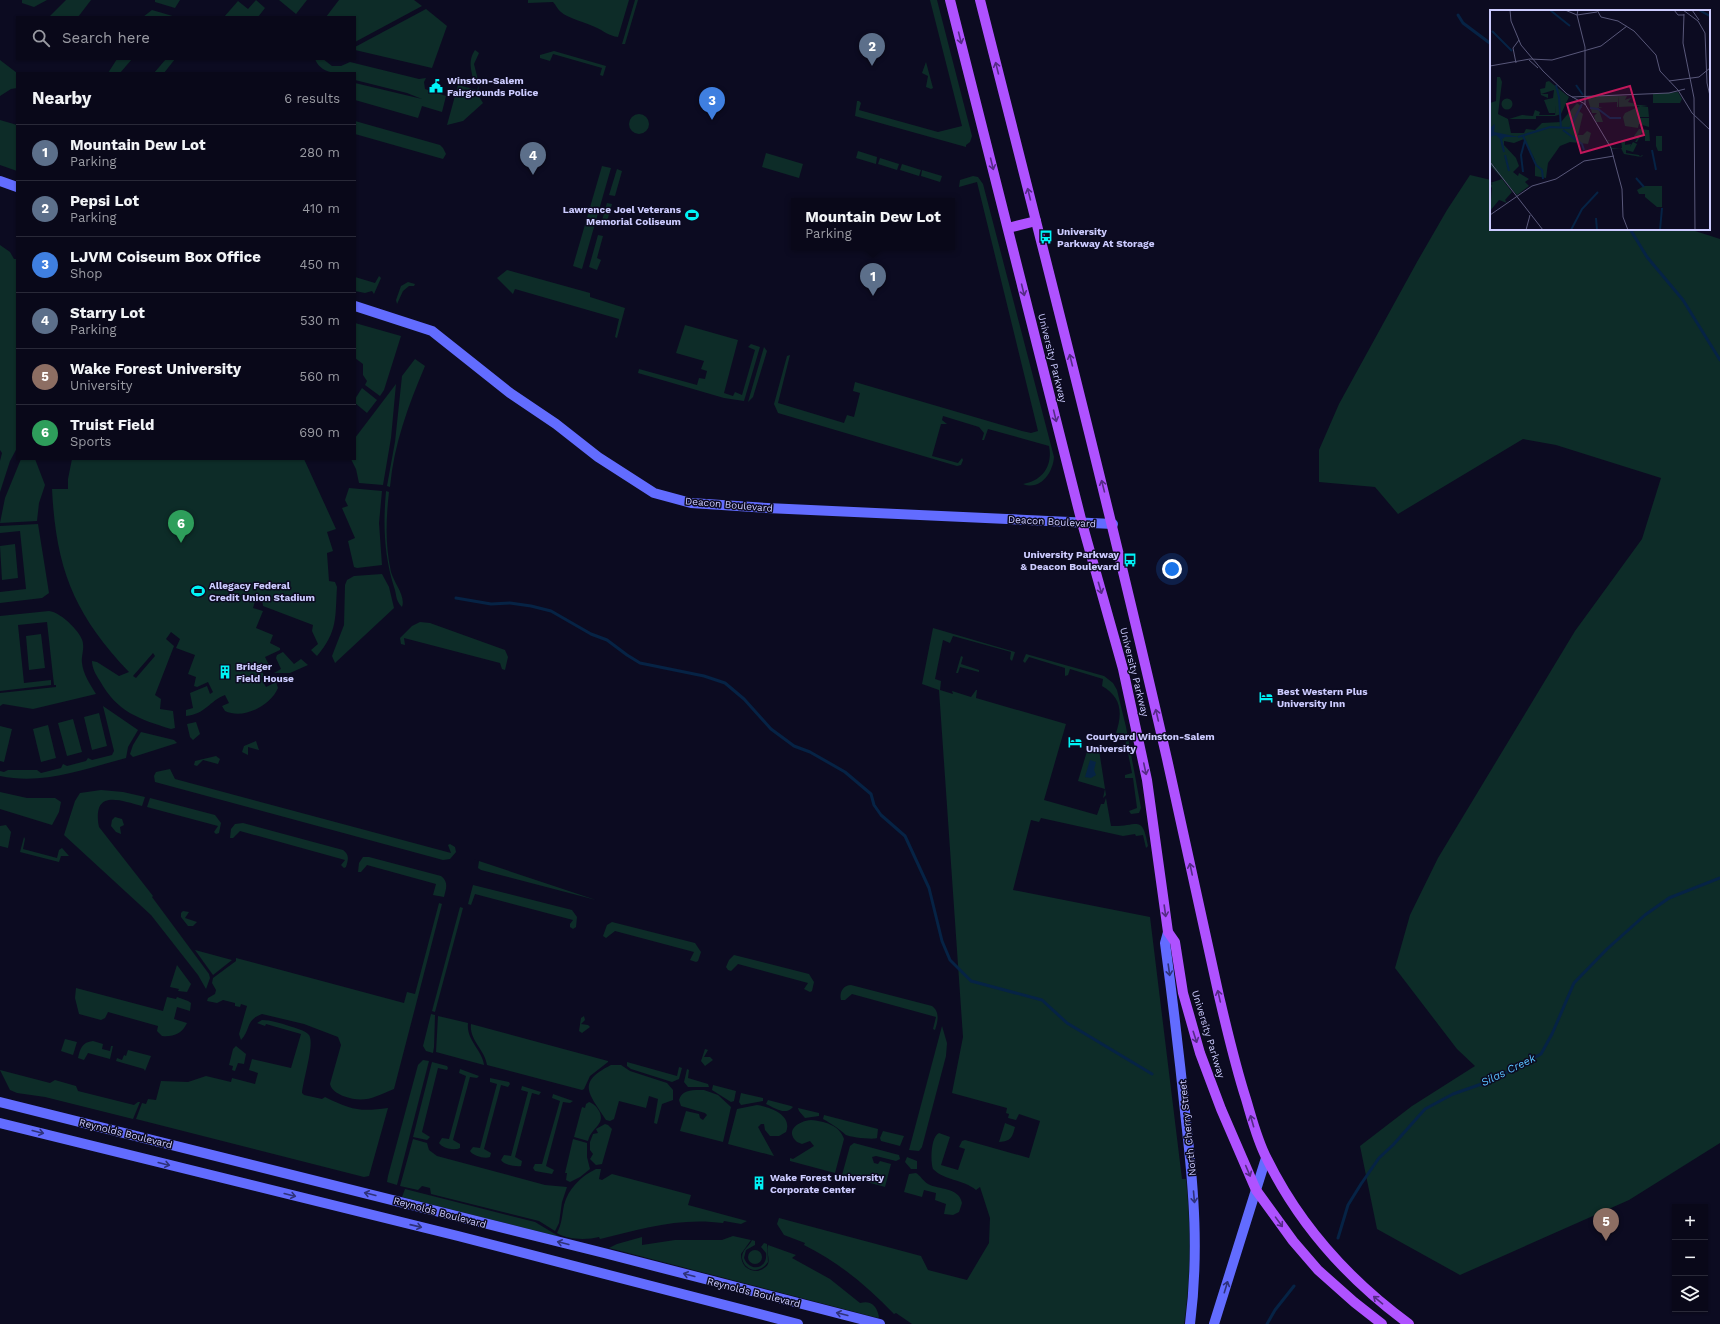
<!DOCTYPE html>
<html lang="en">
<head>
<meta charset="utf-8">
<style>
  :root { --surface:#090819; --page:#171626; --text:#f1f3f6; --muted:#999aa2; --line:#292938; --accent:#0b8043 }
  body { margin:0; font-family:"Work Sans",sans-serif; background:var(--page); color:var(--text) }
  .controls { position:absolute; right:12px; bottom:12px; display:grid; overflow:hidden; border-radius:0px; box-shadow:0 1px 3px #0004 }
  .controls button { width:36px; height:36px; display:grid; place-items:center; padding:0; border:0; border-bottom:1px solid var(--line); background:var(--surface); color:var(--text); font:20px sans-serif }
  .you { position:absolute; left:1172px; top:569px; width:14px; height:14px; margin:-10px; border:3px solid #fff; border-radius:50%; background:#1a73e8; box-shadow:0 0 0 6px #1a73e833 }
  .badge { display:grid; place-items:center; width:26px; height:26px; border-radius:50%; background:var(--accent); color:#fff; font-size:13px; font-weight:700 }
  .pin { position:absolute; translate:-50% -33px; filter:drop-shadow(0 1px 2px #0008) }
  .pin::after { content:''; position:absolute; top:21px; width:14px; height:12px; background:inherit; clip-path:polygon(0 0,100% 0,50% 100%) }
  .popup { position:absolute; left:791px; top:198px; width:164px; height:52px; box-sizing:border-box; display:grid; place-content:center; border-radius:0px; background:var(--surface); filter:drop-shadow(0 1px 3px #0005); font-size:13px; white-space:nowrap; color:var(--muted) }
  .popup b { font-size:15px; color:var(--text) }
  .popup::after { content:''; position:absolute; left:50%; top:100%; margin-left:-8px; border:8px solid transparent; border-top-color:var(--surface) }
  .list { margin:0; padding:0; list-style:none }
  h2 { display:flex; justify-content:space-between; align-items:center; height:52px; margin:0; padding:0 16px; font-size:17px }
  h2 small { font-size:13px; font-weight:400; color:var(--muted) }
  .list li { display:grid; grid-template-columns:26px 1fr auto; gap:12px; align-items:center; box-sizing:border-box; height:56px; padding:0 16px; border-top:1px solid var(--line) }
  .list b { display:block; font-size:15px; white-space:nowrap }
  .list p { margin:0; font-size:13px; white-space:nowrap; color:var(--muted) }
  .list em { font-size:13px; font-style:normal; color:var(--muted) }
  .icon { flex:none; width:22px; height:22px; fill:none; stroke:currentColor; stroke-width:2; stroke-linecap:round; stroke-linejoin:round }
  .map { position:relative; flex:none; width:1720px; height:1324px; overflow:hidden }
  .search { position:absolute; background:var(--surface); box-shadow:0 1px 3px #0004; left:16px; top:16px; width:340px; height:44px; display:flex; align-items:center; gap:10px; box-sizing:border-box; padding:0 14px; border-radius:0px; color:var(--muted); font-size:15px }
  .panel { position:absolute; background:var(--surface); box-shadow:0 1px 3px #0004; left:16px; top:72px; width:340px; height:388px; border-radius:0px }
  .map>svg:first-child { display:block }
  .green { fill:#0d2c28; fill-rule:evenodd }
  .water { fill:#062345 }
  .lines { fill:none; stroke-linecap:round; stroke-linejoin:round }
  .stream { stroke:#062345; stroke-width:3 }
  .secondary { stroke:#626cff; stroke-width:10 }
  .primary { stroke:#af52ff; stroke-width:10 }
  .oneway { stroke:#552b85 }
  .oneway2 { stroke:#2e327a }
  .labels { text-anchor:middle; stroke-width:3; stroke-linejoin:round; paint-order:stroke }
  .poi-label { font-size:10px; font-weight:bold; fill:#cccbff; stroke:#0c0b21; text-anchor:start }
  .street-label { font-size:10px; fill:#cccbff; stroke:#0c0b21 }
  .water-label { font-size:11px; font-style:italic; fill:#59c1ff; stroke:#0c0b21 }
  .inset-river { fill:none; stroke:#062345; stroke-width:2 }
  .inset-road { fill:none; stroke:#59587a; stroke-width:1 }
  .view { fill:#c2185b; fill-opacity:0.15; stroke:#c2185b; stroke-width:2 }
  .inset-edge { fill:none; stroke:#cccbff; stroke-width:2 }
</style>
</head>
<body>
<div class="map">
<svg width="1720" height="1324" viewBox="0 0 1720 1324">
  <rect width="100%" height="100%" fill="#0c0b21"/>
  <!-- green -->
  <g class="green">
    <polygon points="22,0 47,0 34,7 22,3"/>
    <polygon points="66,0 91,0 78,17 49,17"/>
    <polygon points="155,0 180,0 175,8 155,2"/>
    <polygon points="256,0 265,8 258,17 224,17 238,1 248,9"/>
    <polygon points="279,0 307,0 296,14"/>
    <polygon points="339,0 414,0 422,6 355,42 355,17 326,17"/>
    <path d="M 528,0 L 629,0 L 618,37 C 609,36 604,31 595,27 C 587,23 567,18 561,12 C 558,10 556,5 553,2 L 528,3 Z"/>
    <polygon points="635,0 638,0 625,44 622,44"/>
    <polygon points="930,0 937,0 972,136 970,142 966,145 966,147 855,116 857,101 859,101 861,103 859,110 938,132 962,126"/>
    <polygon points="426,9 447,26 432,68 355,50 355,47"/>
    <polygon points="152,10 176,17 143,17"/>
    <path d="M 475,50 L 479,53 L 474,64 L 479,84 L 478,95 L 483,103 L 463,121 L 447,125 L 458,85 L 477,90 L 479,85 L 474,84 C 472,71 467,62 475,50 Z"/>
    <polygon points="554,51 606,66 603,76 600,75 602,68 553,54 550,61 540,58 540,55"/>
    <polygon points="117,59 132,59 120,73 108,73"/>
    <polygon points="166,59 175,59 164,73 154,73"/>
    <path d="M 315,59 L 323,59 L 332,66 L 341,66 L 350,62 L 419,79 L 426,78 L 424,82 L 425,89 L 446,96 L 442,112 L 422,106 L 418,118 L 355,100 L 355,83 L 422,99 L 407,93 L 355,80 L 355,73 C 340,73 322,76 315,59 Z"/>
    <polygon points="0,60 17,73 17,88 11,89 0,96"/>
    <polygon points="926,62 933,88 931,89 926,87 928,76 922,73"/>
    <circle cx="639" cy="124" r="10"/>
    <polygon points="0,120 17,125 17,171 0,165"/>
    <polygon points="355,121 440,145 443,148 446,154 443,159 355,134"/>
    <polygon points="858,151 877,157 876,164 856,158"/>
    <polygon points="766,153 803,164 799,178 762,167"/>
    <polygon points="880,158 899,164 897,170 878,164"/>
    <polygon points="902,164 921,170 919,176 900,170"/>
    <polygon points="602,166 611,168 582,269 573,266"/>
    <polygon points="617,169 622,171 615,196 609,195"/>
    <polygon points="922,170 942,176 940,182 921,176"/>
    <polygon points="1470,175 1491,180 1491,229 1689,229 1720,239 1720,1143 1629,1200 1460,1275 1377,1229 1360,1146 1412,1106 1475,1066 1457,1049 1395,968 1410,915 1438,858 1575,631 1642,539 1661,478 1556,445 1523,439 1398,514 1375,487 1319,482 1319,450 1339,404 1417,262 1447,210"/>
    <path d="M 973,176 L 978,177 L 983,184 L 1054,457 C 1053,472 1041,491 1023,484 C 1043,481 1053,465 1049,446 L 988,429 L 984,440 L 982,440 L 984,433 L 979,427 L 943,416 L 942,420 L 947,424 L 941,424 L 932,456 L 958,463 L 962,458 L 963,460 L 961,465 L 957,466 L 778,413 L 774,404 L 787,356 L 790,355 L 778,403 L 844,423 L 847,415 L 854,417 L 860,393 L 853,391 L 855,382 L 1022,431 L 1031,433 L 1038,431 L 977,182 L 959,187 L 960,180 Z"/>
    <polygon points="607,203 612,204 606,225 601,224"/>
    <polygon points="598,235 603,236 597,258 601,260 597,270 589,267"/>
    <polygon points="0,245 10,252 14,259 17,259 17,448 10,461 0,492 0,461 2,453 0,450"/>
    <polygon points="507,270 590,293 590,297 625,308 617,338 615,337 619,319 515,289 513,294 497,278"/>
    <polygon points="379,276 381,278 374,294 372,291 365,293 355,291 355,277 375,283"/>
    <polygon points="408,282 415,284 414,286 409,286 403,291 397,304 396,300 401,286"/>
    <polygon points="355,323 401,336 384,390 380,396 365,385 367,381 363,375 363,364 355,358"/>
    <polygon points="685,325 738,340 724,393 733,396 735,392 742,395 755,350 748,347 751,344 760,347 744,401 724,398 638,373 639,369 697,385 699,378 705,379 707,371 701,369 704,361 676,353"/>
    <polygon points="764,347 767,351 753,397 748,402"/>
    <path d="M 415,359 L 425,366 C 408,406 394,444 390,487 L 387,486 L 395,442 L 402,376 Z"/>
    <polygon points="396,384 391,438 383,485 359,483 356,469 351,459 355,459 355,438"/>
    <polygon points="362,388 377,400 367,413 355,403 355,399"/>
    <polygon points="21,459 35,459 45,485 39,503 37,521 0,523 5,498"/>
    <path d="M 72,459 L 304,459 L 336,529 L 327,532 L 333,551 L 327,553 L 329,581 L 335,582 L 337,587 C 335,618 338,631 317,656 L 311,650 L 318,644 L 312,631 L 313,625 L 263,606 L 262,598 L 256,598 L 253,608 L 263,611 L 256,628 L 273,635 L 270,643 L 280,648 L 280,650 L 265,657 L 270,667 L 262,671 L 264,676 L 261,678 L 266,687 L 276,682 L 278,688 C 271,705 244,720 225,711 L 222,706 L 229,703 L 225,695 C 209,701 206,714 186,716 L 186,710 L 193,708 L 190,693 L 207,686 L 210,694 L 213,692 L 208,682 L 197,687 L 194,686 L 196,677 L 188,674 L 195,655 L 176,648 L 180,639 L 171,632 L 166,639 L 174,646 L 155,695 L 161,699 L 160,709 L 173,711 L 175,728 L 171,729 C 139,719 117,712 100,681 C 96,675 92,668 92,661 L 97,662 L 119,676 L 129,672 C 74,614 56,569 52,489 L 68,489 L 68,479 ZM 153,653 L 155,656 L 136,678 L 133,676 Z"/>
    <polygon points="349,488 382,491 379,523 382,565 357,568 354,567 348,541 355,538 342,508 348,506 345,500"/>
    <path d="M 386,491 L 389,492 C 386,519 385,545 391,572 C 394,583 406,596 402,607 C 395,600 397,595 394,587 C 384,555 383,525 386,491 Z"/>
    <polygon points="38,524 49,593 42,598 0,603 0,592 26,589 20,531 0,533 0,526"/>
    <polygon points="15,544 18,578 2,580 0,546"/>
    <polygon points="382,574 389,587 394,608 335,663 332,656 344,625 345,585 347,580 354,576"/>
    <path d="M 49,611 C 61,612 83,634 83,644 C 84,650 81,657 82,663 C 83,674 90,684 96,694 L 33,709 L 3,704 L 0,706 L 0,693 L 56,687 L 56,685 L 54,685 L 47,622 L 18,625 L 24,683 L 51,680 L 51,685 L 0,691 L 0,616 Z"/>
    <polygon points="420,622 430,623 505,650 508,657 505,670 502,669 500,663 404,638 405,645 401,644 400,638 412,626"/>
    <path d="M 933,628 L 1015,652 L 1012,661 L 1010,659 L 1011,652 L 953,636 L 950,643 L 943,640 L 935,679 L 941,681 L 940,690 L 953,694 L 952,691 L 971,697 L 976,690 L 977,690 L 976,698 L 1066,724 L 1044,800 L 1097,815 L 1101,804 L 1104,804 L 1106,798 L 1111,826 C 1138,827 1142,813 1148,846 L 1146,848 L 1143,835 L 1136,836 L 1135,834 L 1123,836 L 1041,818 L 1039,822 L 1031,820 L 1013,890 L 1150,917 L 1182,1179 L 1186,1179 C 1191,1228 1191,1275 1184,1324 L 912,1324 L 896,1313 L 894,1314 C 867,1286 840,1263 804,1245 L 805,1243 L 784,1235 L 777,1224 L 779,1218 L 921,1256 L 928,1270 L 967,1280 L 989,1243 L 990,1218 L 980,1187 L 976,1190 C 963,1179 945,1181 933,1169 C 930,1161 931,1136 939,1133 L 950,1137 L 941,1165 L 958,1170 L 965,1149 L 959,1147 L 962,1141 L 965,1140 L 1029,1158 L 1040,1121 L 1019,1114 L 1016,1120 L 1008,1118 L 1009,1114 L 1006,1113 L 1007,1108 L 952,1093 L 963,1037 L 939,690 L 922,684 Z"/>
    <polygon points="41,634 45,668 29,670 26,636"/>
    <polygon points="283,652 294,664 301,659 308,665 290,673 274,673 281,669 276,658 277,655"/>
    <path d="M 1026,654 L 1104,676 L 1113,683 L 1117,690 L 1126,727 L 1141,808 L 1139,813 L 1131,814 L 1129,811 L 1137,808 L 1133,778 L 1125,778 L 1125,775 L 1132,773 L 1124,733 L 1116,733 C 1123,712 1121,697 1102,686 L 1103,679 L 1070,669 L 1068,675 L 1065,676 L 1065,668 L 1029,657 L 1025,663 L 1023,661 Z"/>
    <polygon points="961,656 963,657 961,664 979,670 979,672 960,667 958,673 956,673"/>
    <path d="M 103,706 L 138,730 L 128,747 L 126,758 C 84,769 44,785 0,776 L 0,771 L 4,772 L 8,770 L 37,770 L 41,773 L 61,768 L 63,764 L 67,766 L 86,761 L 88,758 L 92,760 L 112,755 L 114,751 Z"/>
    <polygon points="99,713 107,746 92,750 84,717"/>
    <polygon points="73,719 82,752 67,756 58,723"/>
    <polygon points="196,722 200,734 193,740 190,737 187,724"/>
    <polygon points="48,725 56,758 41,762 33,729"/>
    <polygon points="0,726 12,729 4,762 0,761"/>
    <polygon points="141,732 174,740 177,743 133,757 130,754 133,745"/>
    <polygon points="256,741 259,750 248,747 248,755 242,752 244,746"/>
    <polygon points="1088,748 1099,750 1106,795 1103,798 1105,789 1078,781"/>
    <polygon points="216,756 220,759 218,764 203,760 197,766 194,765 195,761"/>
    <polygon points="170,769 175,779 451,853 448,845 450,844 455,847 456,852 450,859 443,860 155,782 154,776 156,772"/>
    <path d="M 101,790 L 123,792 L 145,797 L 142,806 C 119,800 92,789 99,827 L 153,896 L 152,897 L 209,974 L 210,978 L 206,989 L 198,975 L 151,915 L 64,835 L 75,801 L 80,793 Z"/>
    <polygon points="0,792 27,798 55,798 61,802 59,812 52,825 0,809"/>
    <polygon points="150,798 215,815 221,823 219,833 216,834 214,832 218,826 147,807"/>
    <polygon points="115,817 122,819 124,825 120,827 121,834 116,832 111,826 112,820"/>
    <path d="M 243,823 L 343,850 C 350,855 348,860 346,867 L 344,868 L 341,865 L 345,860 L 240,831 L 233,838 L 230,838 L 231,829 L 235,824 Z"/>
    <polygon points="6,825 11,832 8,848 0,846 0,826"/>
    <polygon points="24,837 25,839 23,849 57,858 59,850 62,848 69,856 61,856 59,862 20,852"/>
    <path d="M 363,857 L 369,857 L 441,876 C 449,882 446,889 444,897 L 433,895 L 436,884 L 367,865 L 361,872 L 358,872 L 359,863 Z"/>
    <polygon points="473,859 596,900 481,870 478,868 479,861"/>
    <polygon points="473,885 572,910 577,917 576,927 573,929 570,927 570,924 573,920 475,894 471,905 468,904"/>
    <path d="M 439,903 L 442,904 L 394,1089 C 374,1097 365,1104 343,1096 C 337,1093 332,1091 330,1084 L 341,1045 L 338,1037 L 304,1024 L 262,1014 C 245,1020 251,1030 241,1040 L 239,1034 L 247,1006 L 241,1004 L 240,1007 L 235,1006 L 235,1003 L 223,1000 L 217,1003 L 207,1001 L 208,998 L 215,994 L 216,990 L 212,983 L 213,978 L 236,961 L 236,958 L 404,1003 L 407,992 L 415,994 Z"/>
    <polygon points="460,907 463,908 435,1012 432,1011"/>
    <polygon points="183,911 189,912 185,918 197,922 193,926 188,926 181,917 181,913"/>
    <polygon points="612,922 695,943 701,952 698,961 696,962 690,960 694,952 615,931 606,938 603,936 607,925"/>
    <polygon points="195,950 232,960 213,975"/>
    <polygon points="734,955 809,974 814,982 812,991 810,992 804,989 808,983 738,964 731,971 728,970 726,967 729,960"/>
    <polygon points="177,965 191,984 187,992 178,991 179,989 170,987"/>
    <path d="M 851,985 L 932,1006 C 940,1012 938,1021 935,1030 L 933,1029 L 936,1017 L 852,994 L 845,1000 L 841,1000 C 839,993 843,985 851,985 Z"/>
    <path d="M 76,988 L 163,1011 L 167,997 L 176,999 L 177,997 L 188,1001 L 191,1003 L 190,1011 L 177,1007 L 174,1019 L 187,1023 C 182,1034 173,1037 162,1036 L 157,1031 L 158,1026 L 108,1012 L 105,1018 L 101,1020 L 79,1014 L 75,998 Z"/>
    <polygon points="431,1014 435,1015 434,1047 433,1053 426,1051 423,1046"/>
    <path d="M 438,1016 L 468,1023 C 466,1040 482,1050 484,1065 L 436,1052 Z"/>
    <polygon points="584,1016 585,1020 581,1024 588,1025 590,1027 582,1033 579,1031 581,1018"/>
    <path d="M 262,1020 C 271,1020 280,1023 289,1026 C 295,1028 305,1030 309,1035 C 315,1043 303,1080 302,1093 L 304,1095 L 322,1099 L 325,1097 C 351,1110 360,1112 388,1108 L 369,1176 L 364,1177 L 136,1119 L 142,1103 L 146,1104 L 148,1099 L 156,1100 L 161,1081 L 188,1082 L 206,1076 L 231,1082 L 232,1078 L 255,1084 L 258,1073 L 249,1070 L 252,1059 L 291,1068 L 301,1034 L 266,1024 L 265,1026 L 257,1023 Z"/>
    <path d="M 471,1024 L 608,1061 L 608,1062 L 590,1076 L 584,1089 L 582,1090 L 487,1065 C 485,1050 469,1040 471,1024 Z"/>
    <polygon points="942,1026 947,1043 946,1056 922,1147 919,1151 909,1150"/>
    <polygon points="65,1039 77,1042 73,1055 61,1051"/>
    <path d="M 93,1041 L 103,1044 L 102,1049 L 110,1051 L 111,1046 L 113,1046 L 110,1059 L 88,1053 L 84,1060 L 78,1058 C 80,1049 82,1042 93,1041 Z"/>
    <polygon points="236,1046 246,1054 244,1064 238,1063 235,1071 232,1070 233,1066 229,1065 233,1049"/>
    <polygon points="705,1049 708,1050 704,1057 710,1057 713,1060 705,1066 701,1061"/>
    <polygon points="128,1050 151,1056 145,1071 144,1069 116,1061 117,1058 122,1060 124,1055 126,1056"/>
    <polygon points="423,1060 429,1061 397,1185 387,1182 388,1176 418,1065"/>
    <polygon points="432,1062 447,1066 448,1068 447,1070 438,1068 422,1132 430,1137 427,1140 413,1137"/>
    <polygon points="627,1062 677,1076 679,1067 682,1068 679,1079 672,1082 631,1069 627,1066"/>
    <path d="M 611,1065 L 621,1065 L 630,1071 L 667,1083 L 673,1090 L 673,1100 L 662,1104 L 657,1124 L 654,1123 L 658,1099 L 649,1096 L 646,1108 L 619,1101 L 614,1119 L 610,1121 L 606,1120 C 590,1094 575,1083 611,1065 Z"/>
    <path d="M 460,1069 L 479,1076 L 477,1078 L 470,1077 L 453,1140 L 460,1144 L 460,1148 C 454,1151 442,1148 439,1143 L 442,1138 L 449,1139 L 466,1076 L 459,1073 Z"/>
    <polygon points="687,1069 689,1070 688,1078 708,1084 709,1087 688,1087 684,1082"/>
    <polygon points="0,1070 50,1083 55,1080 76,1086 78,1091 134,1105 138,1102 140,1102 133,1119 45,1097 17,1093 10,1090"/>
    <path d="M 490,1078 L 509,1082 L 510,1084 L 508,1087 L 501,1085 L 484,1149 L 491,1153 L 490,1157 C 485,1159 473,1156 470,1151 L 473,1147 L 480,1148 L 497,1084 L 490,1082 Z"/>
    <polygon points="713,1085 736,1091 734,1101 731,1102 712,1090"/>
    <path d="M 522,1086 L 541,1092 L 539,1095 L 532,1093 L 515,1157 L 522,1161 L 521,1166 C 516,1167 504,1165 501,1160 L 504,1155 L 511,1156 L 528,1092 L 521,1090 Z"/>
    <path d="M 704,1090 L 718,1095 L 731,1107 L 723,1142 L 680,1131 L 686,1111 L 699,1114 L 700,1118 L 703,1120 L 707,1115 L 705,1113 L 681,1106 L 679,1100 C 682,1089 694,1090 704,1090 Z"/>
    <polygon points="741,1093 763,1098 763,1101 741,1105 739,1102"/>
    <polygon points="553,1094 573,1101 570,1103 563,1102 546,1166 554,1170 552,1174 535,1171 533,1168 535,1164 542,1164 560,1101 552,1098"/>
    <path d="M 768,1100 L 791,1106 L 793,1107 C 785,1116 775,1108 766,1104 Z"/>
    <path d="M 589,1102 C 596,1104 604,1115 600,1122 C 596,1129 590,1132 588,1141 L 574,1137 L 582,1107 L 585,1108 L 586,1104 Z"/>
    <path d="M 757,1105 C 770,1107 793,1115 786,1132 L 779,1136 L 770,1136 L 765,1130 L 764,1124 L 761,1124 L 758,1127 L 774,1156 L 728,1144 L 737,1109 Z"/>
    <polygon points="798,1108 819,1113 819,1116 805,1118 799,1111"/>
    <path d="M 824,1115 L 878,1129 L 877,1138 C 874,1140 849,1137 846,1135 C 838,1128 832,1124 823,1119 Z"/>
    <path d="M 811,1120 C 823,1121 840,1125 844,1139 L 835,1173 L 790,1161 L 790,1158 L 793,1159 L 814,1146 L 810,1141 L 802,1144 L 797,1142 C 784,1130 799,1121 811,1120 Z"/>
    <path d="M 1005,1123 L 1015,1127 C 1012,1138 1011,1141 999,1142 Z"/>
    <polygon points="605,1124 608,1125 612,1129 602,1164 596,1165 590,1159 593,1154 590,1150 590,1142 593,1134 598,1133 596,1129"/>
    <polygon points="883,1131 904,1136 900,1146 881,1141 880,1138"/>
    <polygon points="413,1139 427,1143 429,1150 437,1156 545,1185 567,1187 562,1202 559,1223 555,1231 539,1221 431,1194 430,1188 422,1186 418,1190 400,1186"/>
    <polygon points="573,1139 587,1143 587,1157 590,1169 580,1177 570,1182 566,1180 567,1173 565,1173"/>
    <polygon points="854,1143 899,1155 900,1159 896,1161 876,1156 872,1157 874,1163 878,1164 880,1161 891,1164 885,1187 842,1175 850,1146"/>
    <polygon points="907,1157 917,1161 917,1169 911,1169 905,1162"/>
    <path d="M 596,1169 L 601,1169 L 599,1179 L 602,1180 L 612,1174 L 691,1195 L 688,1205 L 747,1221 L 741,1224 L 724,1221 L 723,1223 C 680,1217 640,1229 600,1239 L 599,1237 C 587,1240 568,1240 557,1233 C 562,1224 562,1215 564,1205 C 568,1189 581,1176 596,1169 Z"/>
    <path d="M 916,1173 C 920,1175 923,1181 928,1184 C 939,1190 959,1187 962,1203 L 959,1212 L 953,1215 L 944,1214 L 946,1204 L 935,1200 L 936,1193 L 924,1190 L 922,1197 L 904,1192 L 909,1174 Z"/>
    <polygon points="405,1189 535,1222 560,1237 402,1197"/>
    <path d="M 733,1236 L 751,1240 L 741,1254 C 741,1265 747,1271 758,1271 C 776,1265 765,1256 768,1245 L 796,1255 L 792,1258 L 830,1279 L 860,1303 C 871,1300 877,1306 879,1317 L 878,1318 L 609,1248 L 617,1244 L 642,1237 L 642,1245 L 675,1240 L 722,1240 Z"/>
    <path d="M 752,1240 L 755,1241 L 755,1245 L 746,1250 L 744,1258 C 750,1273 768,1269 766,1253 L 761,1247 L 764,1243 L 767,1244 L 768,1262 C 760,1274 745,1272 742,1258 C 742,1249 749,1247 752,1240 Z"/>
    <circle cx="755" cy="1257" r="7"/>
  </g>
  <!-- water -->
  <polygon class="water" points="1090,760 1096,762 1094,770 1096,775 1091,778 1085,777"/>
  <g class="lines">
    <!-- stream -->
    <g class="stream">
      <polyline points="1458,15 1463,23 1491,44"/>
      <polyline points="1630,229 1647,257 1683,300 1720,360"/>
      <polyline points="456,598 491,604 510,603 531,606 551,611 591,634 607,640 627,655 640,663 704,676 725,683 744,699 771,729 794,746 810,752 845,772 871,794 874,805 881,815 905,836 929,888 942,941 950,960 971,981 1042,1000 1067,1023 1152,1074"/>
      <polyline points="1338,1238 1348,1205 1361,1184 1379,1158 1393,1145 1425,1109 1453,1094 1493,1080 1541,1054 1552,1034 1574,983 1607,949 1645,915 1669,898 1720,878"/>
      <polyline points="1267,1324 1275,1310 1294,1286"/>
    </g>
    <!-- secondary -->
    <g class="secondary">
      <polyline points="0,181 17,187"/>
      <polyline points="355,306 432,331 510,393 556,424 598,457 654,493 691,503 767,508 1113,524"/>
      <path d="M 1168,932 L 1165,943 C 1173,1002 1180,1062 1186,1121 C 1194,1191 1199,1253 1190,1324"/>
      <polyline points="0,1102 604,1253 880,1324"/>
      <polyline points="0,1123 458,1236 798,1324"/>
      <polyline points="1214,1324 1266,1158"/>
    </g>
    <!-- primary -->
    <g class="primary">
      <polyline points="950,0 1082,523 1123,669 1147,780 1168,932 1175,942 1183,993 1200,1053 1221,1109 1256,1190 1293,1241 1318,1270 1354,1302 1382,1324"/>
      <path d="M 980,0 C 1044,253 1109,505 1167,759 C 1185,838 1202,917 1219,996 C 1227,1030 1235,1065 1246,1099 C 1252,1119 1257,1140 1267,1159 C 1300,1226 1349,1280 1409,1324"/>
      <polyline points="1008,228 1036,221"/>
    </g>
  </g>
  <!-- one-way arrows -->
  <defs><path id="oneway-shaft" d="M-6 0H5M1.5-3L5.5 0L1.5 3" fill="none" stroke-width="1.6" stroke-linecap="round" stroke-linejoin="round"/></defs>
  <g class="oneway">
    <use href="#oneway-shaft" transform="translate(960 38) rotate(76)"/>
    <use href="#oneway-shaft" transform="translate(997 68) rotate(-104)"/>
    <use href="#oneway-shaft" transform="translate(992 164) rotate(76)"/>
    <use href="#oneway-shaft" transform="translate(1029 194) rotate(-104)"/>
    <use href="#oneway-shaft" transform="translate(1023 290) rotate(76)"/>
    <use href="#oneway-shaft" transform="translate(1071 360) rotate(-104)"/>
    <use href="#oneway-shaft" transform="translate(1055 416) rotate(76)"/>
    <use href="#oneway-shaft" transform="translate(1103 486) rotate(-104)"/>
    <use href="#oneway-shaft" transform="translate(1100 588) rotate(74)"/>
    <use href="#oneway-shaft" transform="translate(1157 715) rotate(-103)"/>
    <use href="#oneway-shaft" transform="translate(1145 769) rotate(78)"/>
    <use href="#oneway-shaft" transform="translate(1191 869) rotate(-102)"/>
    <use href="#oneway-shaft" transform="translate(1165 911) rotate(82)"/>
    <use href="#oneway-shaft" transform="translate(1219 996) rotate(-103)"/>
    <use href="#oneway-shaft" transform="translate(1195 1037) rotate(72)"/>
    <use href="#oneway-shaft" transform="translate(1252 1121) rotate(-106)"/>
    <use href="#oneway-shaft" transform="translate(1248 1171) rotate(67)"/>
    <use href="#oneway-shaft" transform="translate(1279 1222) rotate(54)"/>
    <use href="#oneway-shaft" transform="translate(1378 1300) rotate(-140)"/>
  </g>
  <g class="oneway2">
    <use href="#oneway-shaft" transform="translate(1169 970) rotate(82)"/>
    <use href="#oneway-shaft" transform="translate(38 1132) rotate(14)"/>
    <use href="#oneway-shaft" transform="translate(164 1164) rotate(14)"/>
    <use href="#oneway-shaft" transform="translate(370 1194) rotate(-166)"/>
    <use href="#oneway-shaft" transform="translate(290 1195) rotate(14)"/>
    <use href="#oneway-shaft" transform="translate(1194 1197) rotate(85)"/>
    <use href="#oneway-shaft" transform="translate(416 1226) rotate(13)"/>
    <use href="#oneway-shaft" transform="translate(563 1243) rotate(-166)"/>
    <use href="#oneway-shaft" transform="translate(689 1275) rotate(-165)"/>
    <use href="#oneway-shaft" transform="translate(1226 1287) rotate(-73)"/>
    <use href="#oneway-shaft" transform="translate(842 1314) rotate(-166)"/>
  </g>
  <!-- icons -->
  <defs>
    <g id="civic-bare" transform="scale(1.08)"><path d="M-.6-6.5H3V-4.5H.6V-3L4-1V1h2V6H-6V1h2V-1L-.6-3ZM-1.2 2.5V6h2.4V2.5Z" fill="#00f3f6" stroke="#0c0b21" stroke-width="2.5" paint-order="stroke"/></g>
    <g id="stadium-bare" transform="scale(1.08)"><path d="M0-5a6.5 5 0 1 0 0 10a6.5 5 0 1 0 0-10ZM-3.5-1.8h7v3.6h-7Z" fill="#00f3f6" stroke="#0c0b21" stroke-width="2.5" paint-order="stroke"/></g>
    <g id="bus-bare" transform="scale(1.08)"><path d="M-5-6H5V4H4V6H2V4H-2V6H-4V4H-5ZM-3.5-4V0h7V-4ZM-3.5 1.2v1.5H-2V1.2ZM2 1.2v1.5H3.5V1.2Z" fill="#00f3f6" stroke="#0c0b21" stroke-width="2.5" paint-order="stroke"/></g>
    <g id="building-bare" transform="scale(1.08)"><path d="M-4-6H4V6H1V3H-1V6H-4ZM-2.5-4.3h1.7v1.8h-1.7ZM.8-4.3h1.7v1.8H.8ZM-2.5-1h1.7V.8h-1.7ZM.8-1h1.7V.8H.8Z" fill="#00f3f6" stroke="#0c0b21" stroke-width="2.5" paint-order="stroke"/></g>
    <g id="hotel-bare" transform="scale(1.08)"><path d="M-6-4.5h1.5V1H6V5H4.5V3h-9V5H-6ZM-4 0a1.8 1.8 0 1 1 3.6 0ZM.5 0V-2.5h3Q6-2.5 6 0Z" fill="#00f3f6" stroke="#0c0b21" stroke-width="2.5" paint-order="stroke"/></g>
  </defs>
  <g fill-rule="evenodd">
    <use href="#civic-bare" x="436" y="86"/>
    <use href="#stadium-bare" x="692" y="215"/>
    <use href="#bus-bare" x="1046" y="237"/>
    <use href="#bus-bare" x="1130" y="560"/>
    <use href="#stadium-bare" x="198" y="591"/>
    <use href="#building-bare" x="225" y="672"/>
    <use href="#hotel-bare" x="1266" y="697"/>
    <use href="#hotel-bare" x="1075" y="742"/>
    <use href="#building-bare" x="759" y="1183"/>
  </g>
  <g class="labels">
    <!-- poi labels -->
    <g class="poi-label">
      <text x="447" y="84">Winston-Salem<tspan x="447" dy="12">Fairgrounds Police</tspan></text>
      <text x="681" y="213" text-anchor="end">Lawrence Joel Veterans<tspan x="681" dy="12">Memorial Coliseum</tspan></text>
      <text x="1057" y="235">University<tspan x="1057" dy="12">Parkway At Storage</tspan></text>
      <text x="1119" y="558" text-anchor="end">University Parkway<tspan x="1119" dy="12">&amp; Deacon Boulevard</tspan></text>
      <text x="209" y="589">Allegacy Federal<tspan x="209" dy="12">Credit Union Stadium</tspan></text>
      <text x="236" y="670">Bridger<tspan x="236" dy="12">Field House</tspan></text>
      <text x="1277" y="695">Best Western Plus<tspan x="1277" dy="12">University Inn</tspan></text>
      <text x="1086" y="740">Courtyard Winston-Salem<tspan x="1086" dy="12">University</tspan></text>
      <text x="770" y="1181">Wake Forest University<tspan x="770" dy="12">Corporate Center</tspan></text>
    </g>
    <!-- street labels -->
    <g class="street-label">
      <text transform="translate(1053 358) rotate(76)" y="4">University Parkway</text>
      <text transform="translate(729 504) rotate(5)" y="4">Deacon Boulevard</text>
      <text transform="translate(1052 521) rotate(3)" y="4">Deacon Boulevard</text>
      <text transform="translate(1135 672) rotate(76)" y="4">University Parkway</text>
      <text transform="translate(1209 1034) rotate(73)" y="4">University Parkway</text>
      <text transform="translate(1187 1128) rotate(-96)" y="4">North Cherry Street</text>
      <text transform="translate(126 1133) rotate(14)" y="4">Reynolds Boulevard</text>
      <text transform="translate(440 1212) rotate(15)" y="4">Reynolds Boulevard</text>
      <text transform="translate(754 1292) rotate(14)" y="4">Reynolds Boulevard</text>
    </g>
    <!-- water labels -->
    <g class="water-label">
      <text transform="translate(1508 1070) rotate(-26)" y="4">Silas Creek</text>
    </g>
  </g>
  <!-- overview -->
  <g transform="translate(1490 10)">
    <rect width="220" height="220" fill="#0c0b21"/>
    <path d="M 7,67 L 10,67 L 12,72 L 8,104 L 18,109 L 21,123 L 34,123 L 36,119 L 45,120 L 52,113 L 71,112 L 87,93 L 92,97 L 89,101 L 93,104 L 88,125 L 93,125 L 97,121 L 101,123 L 98,134 L 80,132 L 70,136 L 58,153 L 56,168 L 45,166 L 45,150 L 34,129 L 24,133 L 14,131 L 14,135 L 26,148 L 29,156 L 23,162 L 28,166 L 29,163 L 39,169 L 35,172 L 39,176 L 27,185 L 0,155 L 0,93 L 6,91 ZM 59,71 L 79,87 L 71,104 L 65,106 L 46,106 L 46,109 L 19,109 L 32,105 L 43,106 L 45,100 L 50,102 L 49,105 L 65,105 L 66,95 L 65,103 L 59,103 L 54,90 L 63,88 L 64,80 L 51,84 L 58,84 L 58,88 L 51,85 L 50,79 L 55,78 L 56,72 ZM 188,82 L 192,89 L 190,93 L 163,93 L 163,84 ZM 97,86 L 128,86 L 128,97 L 123,97 L 127,97 L 127,92 L 109,93 L 109,97 L 113,97 L 109,98 L 108,97 L 113,112 L 106,112 L 104,106 L 107,103 L 102,103 ZM 128,86 L 137,86 L 135,90 L 137,89 L 141,88 L 138,92 L 146,94 L 143,95 L 158,95 L 151,96 L 158,97 L 159,107 L 150,107 L 150,108 L 159,108 L 159,117 L 149,114 L 148,118 L 135,116 L 133,107 L 135,103 L 150,96 L 129,97 ZM11.5 94a5.5 5.5 0 1 1 11 0a5.5 5.5 0 1 1-11 0ZM 149,119 L 159,120 L 160,131 L 155,131 L 155,123 L 152,122 L 147,132 L 145,132 L 148,127 L 145,128 L 144,126 ZM 166,126 L 172,126 L 172,141 L 168,141 L 166,136 ZM 117,130 L 122,130 L 118,131 L 122,138 L 132,138 L 131,130 L 135,131 L 135,135 L 141,134 L 140,137 L 143,132 L 147,134 L 143,142 L 136,140 L 136,143 L 149,145 L 150,147 L 152,145 L 153,145 L 151,147 L 134,144 L 131,138 L 122,139 ZM 12,169 L 22,182 L 15,190 L 17,193 L 9,190 L 0,201 L 2,178 L 0,175 L 3,174 L 0,173 ZM 154,176 L 172,176 L 172,197 L 167,197 L 155,187 L 155,184 L 149,184 L 147,180 Z" fill="#0d2c28"/>
    <path d="M 5,114 L 4,122 L 29,127 L 15,127 L 11,130 L 6,125 L 0,127 L 0,118 Z" fill="#062345"/>
    <path class="inset-river" d="M 60,0 L 80,16M 209,0 L 220,6M 2,21 L 22,41M 66,75 L 69,87 L 71,118M 86,75 L 93,85M 100,98 L 108,99 L 120,108 L 131,108M 73,120 L 92,134 L 94,140M 33,126 L 46,155 L 52,160 L 53,169M 28,127 L 60,117 L 80,118 L 92,94M 11,129 L 14,142M 162,140 L 166,160M 15,145 L 19,161M 33,162 L 31,145 L 35,130M 146,168 L 154,177M 106,208 L 107,220M 81,220 L 92,199 L 108,182M 170,220 L 172,198"/>
    <path class="inset-road" d="M 20,0 L 21,11 L 31,35 L 53,61 L 77,84 L 95,94 L 121,138 L 132,179 L 133,207 L 138,220M 75,0 L 87,5 L 107,2M 88,0 L 87,5 L 95,37 L 95,95M 107,0 L 111,7 L 128,11 L 144,21 L 166,45 L 170,61 L 188,80 L 202,103 L 220,120M 184,0 L 188,5 L 194,5M 193,0 L 208,11 L 215,23 L 217,73 L 220,86M 202,0 L 209,10M 194,4 L 193,33 L 204,88 L 205,220M 40,49 L 62,50 L 111,36 L 137,16M 39,50 L 48,58M 26,53 L 23,38 L 29,30M 0,56 L 40,49M 179,71 L 209,67 L 220,58M 82,87 L 179,83 L 195,79M 0,152 L 53,220M 0,205 L 42,176 L 66,169 L 94,151 L 124,146M 36,220 L 40,205"/>
    <path class="view" d="M 140,76 L 154,125 L 91,143 L 77,94 Z"/>
    <rect width="220" height="220" class="inset-edge"/>
  </g>
</svg>
<div class="controls">
<button>+</button>
<button>−</button>
<button><svg class="icon" aria-label="layers" viewBox="0 0 24 24"><path d="M12 4l9 5-9 5-9-5zM3 14l9 5 9-5"/></svg></button>
</div>
<div class="you"></div>
<div class="pin badge" style="left:873px;top:296px;background:#5c6f8a">1</div>
<div class="popup"><b>Mountain Dew Lot</b>Parking</div>
<div class="pin badge" style="left:872px;top:66px;background:#5c6f8a">2</div>
<div class="pin badge" style="left:712px;top:120px;background:#3f7fe0">3</div>
<div class="pin badge" style="left:533px;top:175px;background:#5c6f8a">4</div>
<div class="pin badge" style="left:1606px;top:1241px;background:#8d6e63">5</div>
<div class="pin badge" style="left:181px;top:543px;background:#2e9e5b">6</div>
<div class="search"><svg class="icon" aria-label="search" viewBox="0 0 24 24"><circle cx="10" cy="10" r="6"/><path d="M15 15l6 6"/></svg>Search here</div>
<section class="panel">
<h2>Nearby<small>6 results</small></h2>
<ul class="list">
<li><span class="badge" style="background:#5c6f8a">1</span><div><b>Mountain Dew Lot</b><p>Parking</p></div><em>280 m</em></li>
<li><span class="badge" style="background:#5c6f8a">2</span><div><b>Pepsi Lot</b><p>Parking</p></div><em>410 m</em></li>
<li><span class="badge" style="background:#3f7fe0">3</span><div><b>LJVM Coiseum Box Office</b><p>Shop</p></div><em>450 m</em></li>
<li><span class="badge" style="background:#5c6f8a">4</span><div><b>Starry Lot</b><p>Parking</p></div><em>530 m</em></li>
<li><span class="badge" style="background:#8d6e63">5</span><div><b>Wake Forest University</b><p>University</p></div><em>560 m</em></li>
<li><span class="badge" style="background:#2e9e5b">6</span><div><b>Truist Field</b><p>Sports</p></div><em>690 m</em></li>
</ul>
</section>
</div>
</body>
</html>
